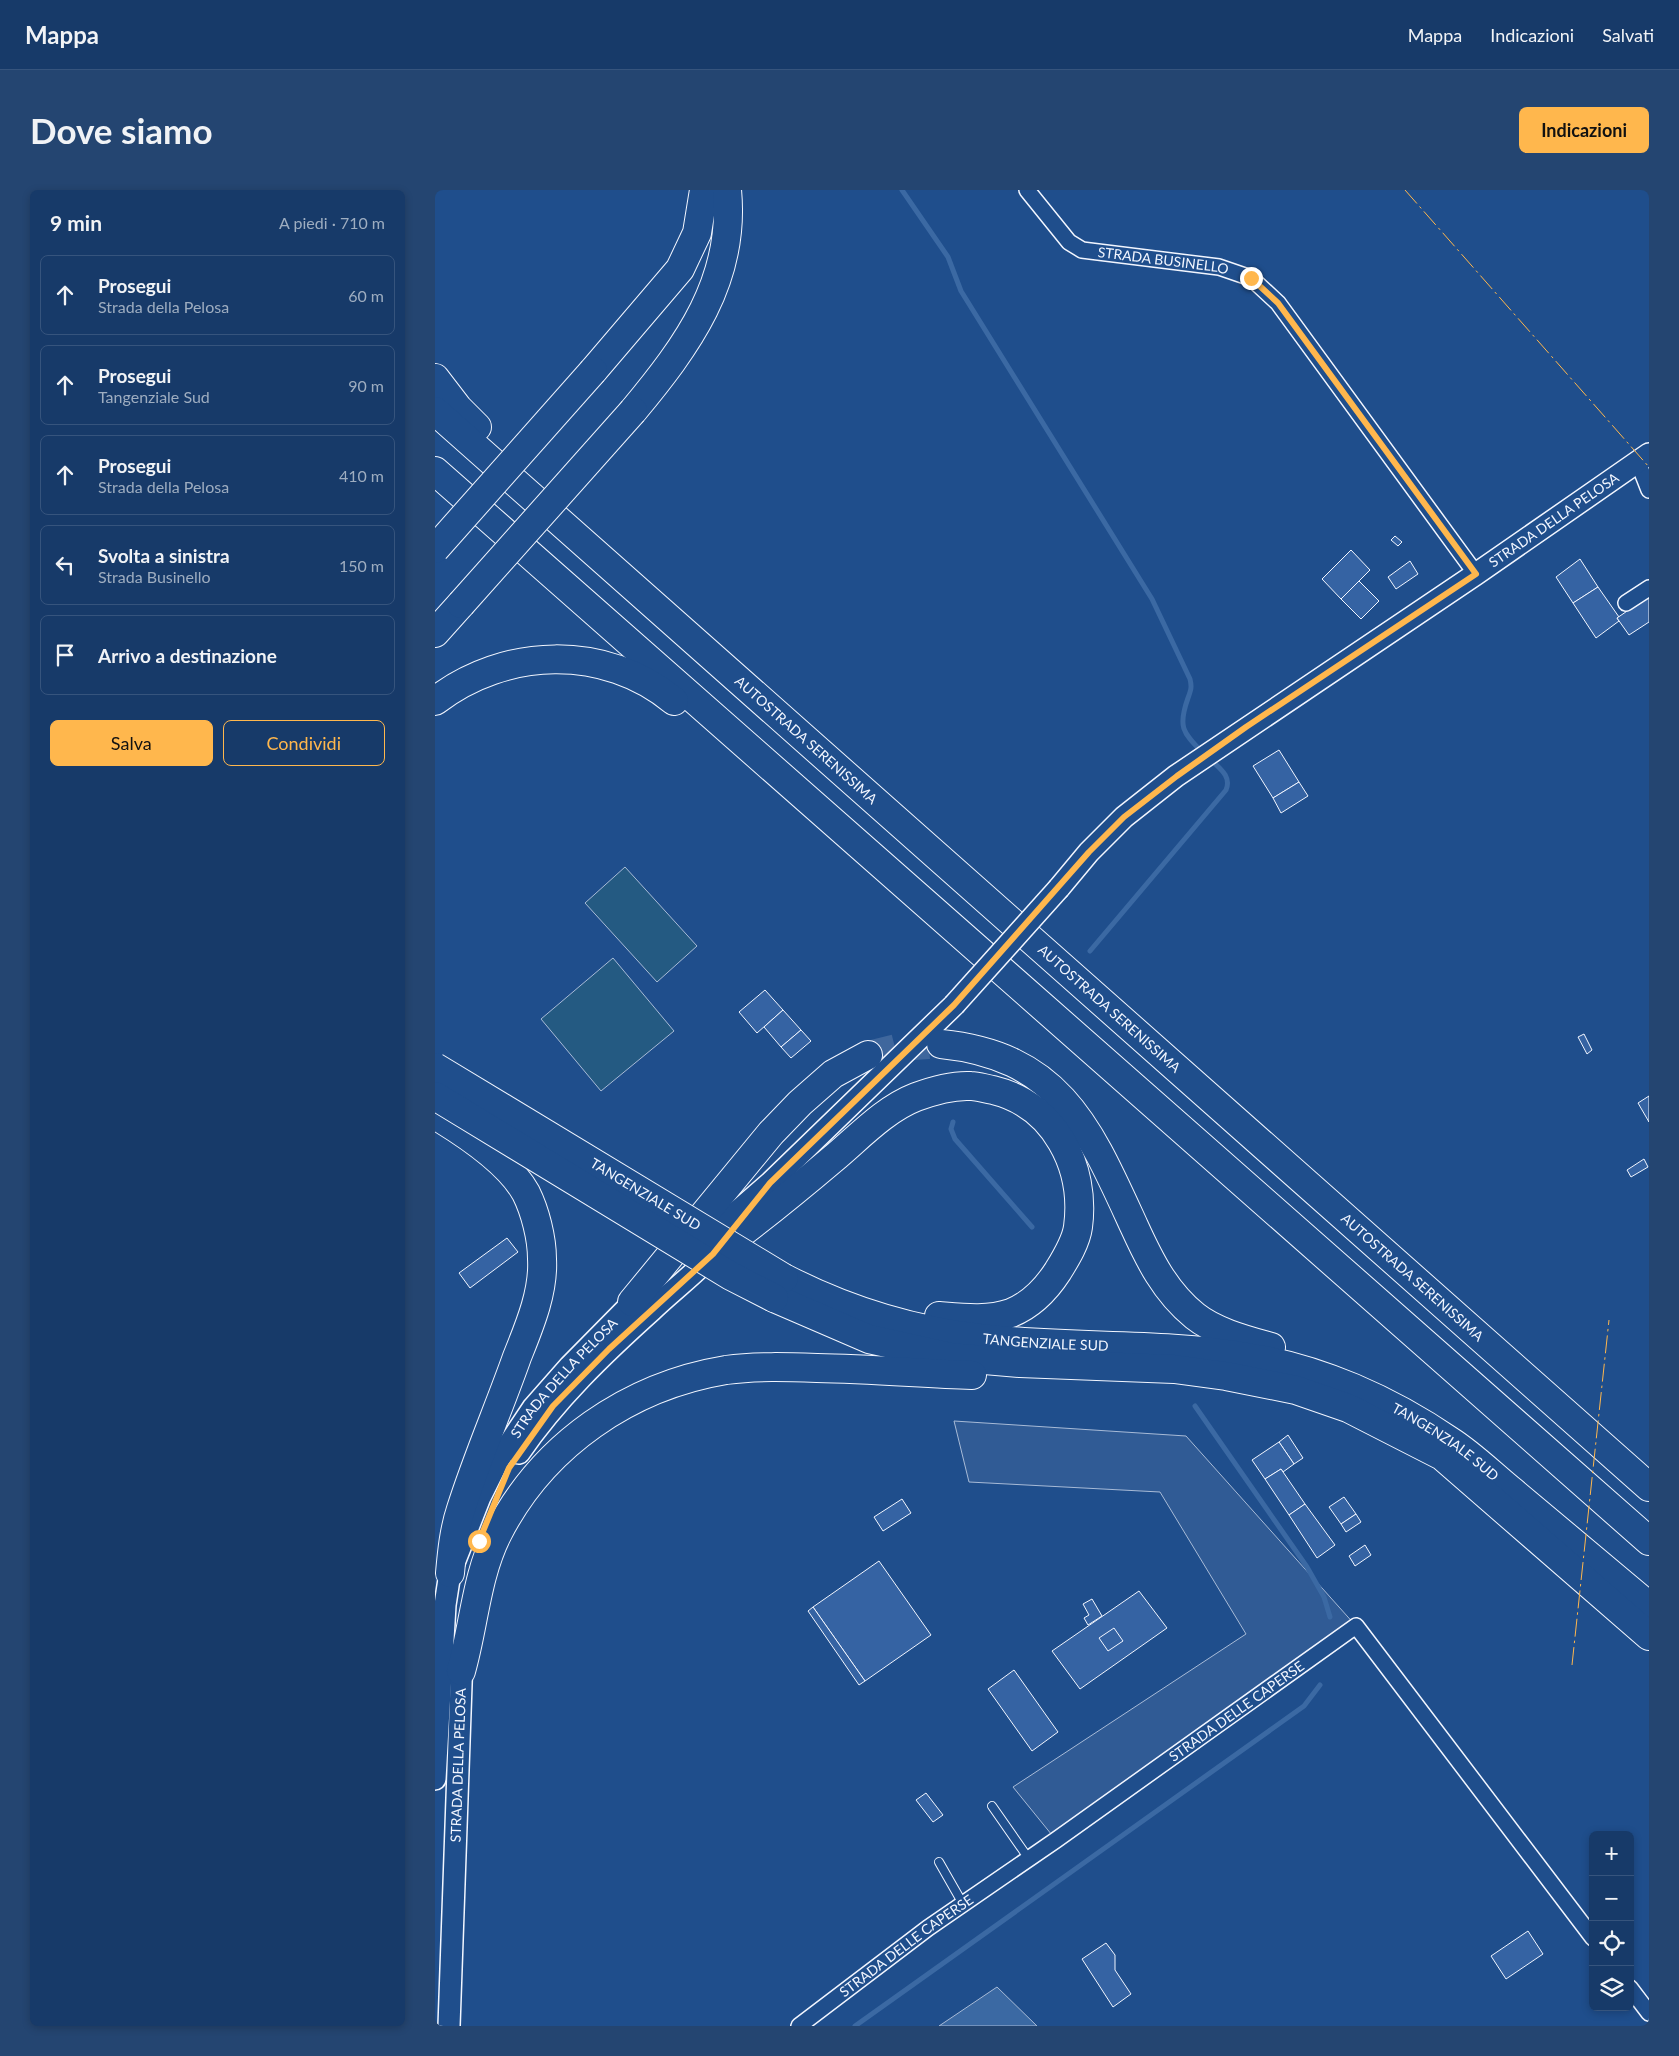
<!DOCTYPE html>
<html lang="it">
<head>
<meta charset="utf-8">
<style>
  :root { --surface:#173a69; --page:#244571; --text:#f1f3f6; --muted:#9eadc0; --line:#36547d; --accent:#ffb74d }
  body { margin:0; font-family:Lato,sans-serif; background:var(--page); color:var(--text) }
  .controls { position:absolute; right:15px; bottom:15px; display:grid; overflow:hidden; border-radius:8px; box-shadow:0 2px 8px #0003 }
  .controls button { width:45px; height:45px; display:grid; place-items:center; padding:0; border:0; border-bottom:1px solid var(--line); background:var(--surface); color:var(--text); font:25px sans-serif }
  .stop { position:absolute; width:15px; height:15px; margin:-11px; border:4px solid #ffb74d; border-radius:50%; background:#fff }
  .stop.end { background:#ffb74d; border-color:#fff; box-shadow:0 1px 5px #0008 }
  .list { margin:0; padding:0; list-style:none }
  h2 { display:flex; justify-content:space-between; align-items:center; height:65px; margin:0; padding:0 20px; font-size:21px }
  h2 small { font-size:16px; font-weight:400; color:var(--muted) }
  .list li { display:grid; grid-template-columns:32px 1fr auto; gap:15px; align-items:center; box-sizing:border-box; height:80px; margin:0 10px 10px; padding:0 10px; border:1px solid var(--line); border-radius:8px }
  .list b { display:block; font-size:19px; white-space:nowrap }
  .list p { margin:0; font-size:16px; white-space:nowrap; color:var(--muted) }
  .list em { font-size:16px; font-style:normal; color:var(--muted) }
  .actions { display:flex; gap:10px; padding:15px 20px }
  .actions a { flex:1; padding:11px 0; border:1px solid var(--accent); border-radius:8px; text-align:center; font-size:18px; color:var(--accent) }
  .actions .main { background:var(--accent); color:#111 }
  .icon { flex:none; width:28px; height:28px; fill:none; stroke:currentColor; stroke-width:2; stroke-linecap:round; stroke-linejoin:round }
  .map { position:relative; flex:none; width:1214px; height:1836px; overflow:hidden; border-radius:8px }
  header { display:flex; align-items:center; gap:30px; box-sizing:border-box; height:70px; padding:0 25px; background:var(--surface); border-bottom:1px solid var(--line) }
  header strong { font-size:24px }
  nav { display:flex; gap:28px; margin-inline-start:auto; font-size:18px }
  .intro { display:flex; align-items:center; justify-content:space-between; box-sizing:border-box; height:120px; padding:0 30px }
  h1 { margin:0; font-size:35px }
  .button { padding:12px 22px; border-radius:8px; background:var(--accent); color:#111; font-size:18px; font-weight:700 }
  main { display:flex; gap:30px; padding:0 30px }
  aside { flex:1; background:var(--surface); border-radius:8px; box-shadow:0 2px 8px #0003 }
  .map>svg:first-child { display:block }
  .green { fill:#245a82; stroke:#a8bbd7 }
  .parking { fill:#305b95; stroke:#a8bbd7 }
  .water { fill:#3b69a3; stroke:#a8bbd7 }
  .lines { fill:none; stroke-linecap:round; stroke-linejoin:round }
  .stream { stroke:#3b69a3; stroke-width:5 }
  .building { fill:#3563a3; stroke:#f2f6ff }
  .highway-tunnel { stroke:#3f679d; stroke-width:28; stroke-dasharray:28 14; stroke-linecap:butt }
  .lane-casing { stroke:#f2f6ff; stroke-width:10 }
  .street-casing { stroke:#f2f6ff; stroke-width:18 }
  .secondary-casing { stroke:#f2f6ff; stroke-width:24 }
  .highway-casing { stroke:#f2f6ff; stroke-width:30 }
  .lane { stroke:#1f4e8c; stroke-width:8 }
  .street { stroke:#1f4e8c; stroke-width:15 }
  .secondary { stroke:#1f4e8c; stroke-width:21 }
  .highway { stroke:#1f4e8c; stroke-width:28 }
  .secondary-bridge-casing { stroke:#f2f6ff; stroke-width:24; stroke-linecap:butt }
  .highway-bridge-casing { stroke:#f2f6ff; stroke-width:30; stroke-linecap:butt }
  .secondary-bridge { stroke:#1f4e8c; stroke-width:21 }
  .highway-bridge { stroke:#1f4e8c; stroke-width:28 }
  .power { stroke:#ffb74d; stroke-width:1; stroke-dasharray:18 4 2.5 4; stroke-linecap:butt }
  .route { stroke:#ffb74d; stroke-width:6 }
  .labels { text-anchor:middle; stroke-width:4; stroke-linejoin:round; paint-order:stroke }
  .street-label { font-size:14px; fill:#f2f6ff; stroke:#1f4e8c }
</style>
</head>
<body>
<header>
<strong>Mappa</strong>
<nav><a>Mappa</a><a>Indicazioni</a><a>Salvati</a></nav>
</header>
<div class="intro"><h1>Dove siamo</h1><a class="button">Indicazioni</a></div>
<main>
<aside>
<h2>9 min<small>A piedi · 710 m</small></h2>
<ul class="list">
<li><svg class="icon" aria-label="ahead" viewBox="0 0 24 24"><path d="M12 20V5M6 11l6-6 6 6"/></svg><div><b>Prosegui</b><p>Strada della Pelosa</p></div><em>60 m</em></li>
<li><svg class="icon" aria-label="ahead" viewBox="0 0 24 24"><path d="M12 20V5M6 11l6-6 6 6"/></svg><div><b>Prosegui</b><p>Tangenziale Sud</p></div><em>90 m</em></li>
<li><svg class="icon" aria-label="ahead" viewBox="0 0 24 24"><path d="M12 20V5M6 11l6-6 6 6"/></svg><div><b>Prosegui</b><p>Strada della Pelosa</p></div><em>410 m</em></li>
<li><svg class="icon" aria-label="left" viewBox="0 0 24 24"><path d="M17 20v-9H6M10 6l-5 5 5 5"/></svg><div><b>Svolta a sinistra</b><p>Strada Businello</p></div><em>150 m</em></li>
<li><svg class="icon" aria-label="arrive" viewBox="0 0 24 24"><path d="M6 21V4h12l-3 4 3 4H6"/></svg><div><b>Arrivo a destinazione</b></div></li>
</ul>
<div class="actions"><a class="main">Salva</a><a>Condividi</a></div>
</aside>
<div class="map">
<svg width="1214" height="1836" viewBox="0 0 1214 1836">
  <rect width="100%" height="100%" fill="#1f4e8c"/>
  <!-- green -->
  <g class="green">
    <polygon points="190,677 262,756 222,792 150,713"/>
    <polygon points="178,768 239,841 166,901 106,829"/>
  </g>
  <!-- parking -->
  <polygon class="parking" points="519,1231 751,1246 921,1436 621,1650 578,1597 811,1444 725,1302 534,1292"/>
  <!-- water -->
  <polygon class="water" points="562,1797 602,1836 504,1836"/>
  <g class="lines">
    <!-- stream -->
    <g class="stream">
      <path d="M 467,0 L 513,67 L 526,101 L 717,409 L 755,489 C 757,497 756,500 753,508 C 743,536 747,542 767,562"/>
      <path d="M 655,761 L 791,600 C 797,586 784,578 775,569"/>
      <polyline points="518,932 516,939 520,949 597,1037"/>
      <polyline points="760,1216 872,1377 889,1407 895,1427"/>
      <polyline points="420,1836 869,1516 885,1495"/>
    </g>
  </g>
  <!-- building -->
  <g class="building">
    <polygon points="960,346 967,352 963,356 956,350"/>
    <polygon points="916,360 935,380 906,409 887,389"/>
    <polygon points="1145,369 1163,397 1138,413 1121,387"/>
    <polygon points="975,371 983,384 961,399 953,387"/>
    <polygon points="924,391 944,411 926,429 906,409"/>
    <polygon points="1163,397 1184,427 1182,428 1184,431 1161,448 1138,413"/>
    <polygon points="1214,406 1214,432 1194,445 1182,428"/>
    <polygon points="844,560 864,592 838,608 818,576"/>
    <polygon points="864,592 873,606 846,623 838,608"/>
    <polygon points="330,800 348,820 322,843 304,822"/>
    <polygon points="348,820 366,840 346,857 329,837"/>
    <polygon points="366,840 376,851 356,868 346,857"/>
    <polygon points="1149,844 1157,860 1152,864 1143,847"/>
    <polygon points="1214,906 1214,932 1203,913"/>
    <polygon points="1209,969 1213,977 1196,987 1192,980"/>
    <polygon points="72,1048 83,1062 35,1098 24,1083"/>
    <polygon points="853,1245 868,1268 859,1274 844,1252"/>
    <polygon points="844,1252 859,1274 848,1282 846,1279 830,1289 817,1270"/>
    <polygon points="846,1279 870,1314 854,1325 830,1289"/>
    <polygon points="909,1307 921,1324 906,1334 894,1317"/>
    <polygon points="467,1309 476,1323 448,1341 439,1327"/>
    <polygon points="870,1314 900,1355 882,1368 854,1325"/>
    <polygon points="921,1324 926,1332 911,1342 906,1334"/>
    <polygon points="930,1355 936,1365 920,1376 914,1366"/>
    <polygon points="444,1371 496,1445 430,1491 378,1417"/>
    <polygon points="704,1401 732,1438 645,1499 617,1461"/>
    <polygon points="657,1409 667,1426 653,1435 649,1428 654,1425 648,1414"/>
    <polygon points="378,1417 430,1491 424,1495 373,1421"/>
    <polygon points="679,1438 688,1451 673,1461 664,1448"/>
    <polygon points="579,1480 623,1542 597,1561 553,1499"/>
    <polygon points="491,1603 508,1625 498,1632 481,1610"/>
    <polygon points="1093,1741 1108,1764 1071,1789 1056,1766"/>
    <polygon points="671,1753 680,1765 680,1780 696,1804 678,1817 647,1769"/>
  </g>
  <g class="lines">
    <!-- highway-tunnel -->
    <polyline class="highway-tunnel" points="433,865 465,857 494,855"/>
    <!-- lane casing -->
    <g class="lane-casing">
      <g id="lane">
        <polyline points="557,1616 594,1669"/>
        <polyline points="504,1672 528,1714"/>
      </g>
    </g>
    <!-- street casing -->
    <g class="street-casing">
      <g id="street">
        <path id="s1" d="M 592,0 L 634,52 L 647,60 L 784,77 L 816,88 L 843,113 L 1041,384"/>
        <polyline points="1203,272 1214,300"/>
        <polyline points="1191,413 1214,398"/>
        <polyline points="1195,1798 1214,1823"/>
        <path id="s2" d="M 364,1836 L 493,1738 L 621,1650 L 921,1436 L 1158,1748"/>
      </g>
    </g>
    <!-- secondary casing -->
    <g class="secondary-casing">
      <g id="secondary">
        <path id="s3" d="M 624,698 L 654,662 L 689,627 L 741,586 L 1041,384 L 1214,264"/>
        <polyline points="266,1053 335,993 519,815"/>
        <path d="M 84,1263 C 121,1209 168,1164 217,1120 C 238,1100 262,1082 282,1060"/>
        <path id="s4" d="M 0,1589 L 10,1415 L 15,1383 L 45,1307 L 64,1269 L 98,1218 L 135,1176 L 208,1102"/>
        <path id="s5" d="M 14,1836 L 27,1466"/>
      </g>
    </g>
    <!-- highway casing -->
    <g class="highway-casing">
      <g id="highway">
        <polyline points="158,181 245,79 262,43 269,0"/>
        <polyline points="0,188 23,218 42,237"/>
        <path id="s6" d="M 0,221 L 1214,1297"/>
        <path d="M 198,221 C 252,156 301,90 292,0"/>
        <polyline points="0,281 1214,1351"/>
        <polyline points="0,443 26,414"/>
        <path d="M 0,511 C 70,457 170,454 239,511"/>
        <path d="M 506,854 C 625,866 654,938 699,1036 C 714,1069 730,1102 760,1126 C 780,1142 811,1150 836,1157"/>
        <path d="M 0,925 C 30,943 74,972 91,1003 C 100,1021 107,1048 107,1069 C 109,1102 94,1137 82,1167 C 64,1218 42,1268 26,1319 C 19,1340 17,1361 15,1383"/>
        <path d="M 278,1064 C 320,1034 360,1001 399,968 C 424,947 450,919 481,907 C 497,901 518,895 536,896 C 543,896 551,899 558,900 C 620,915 651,977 643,1037 C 641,1052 631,1068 623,1081 C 612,1098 596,1115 576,1123 C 553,1131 528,1128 504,1126"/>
        <path id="s7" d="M 349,1088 C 411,1120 475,1140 545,1148 C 634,1159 724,1152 812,1167 C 884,1178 955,1210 1015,1251 C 1037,1265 1057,1285 1078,1302 C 1124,1340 1169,1378 1214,1416"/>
        <polyline points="339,1108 434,1149 515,1167 585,1173 739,1179 791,1186 861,1200 913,1218 1007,1266 1214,1446"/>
        <polyline points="197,1112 336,943 365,913 398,884 433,865"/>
        <path d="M 26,1481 C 39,1436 41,1386 63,1343 C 108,1255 194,1196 291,1180 C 321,1176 352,1177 382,1178 C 434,1179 485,1183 537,1185"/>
      </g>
    </g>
    <!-- lane -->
    <use href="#lane" class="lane"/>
    <!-- street -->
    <use href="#street" class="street"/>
    <!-- secondary -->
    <use href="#secondary" class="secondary"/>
    <!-- highway -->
    <use href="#highway" class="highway"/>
    <!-- secondary-bridge casing -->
    <g class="secondary-bridge-casing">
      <polyline id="secondary-bridge" points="519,815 624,698"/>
    </g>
    <!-- highway-bridge casing -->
    <g class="highway-bridge-casing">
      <g id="highway-bridge">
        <polyline points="0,359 158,181"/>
        <polyline points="26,414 198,221"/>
        <path id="s8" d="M 0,877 L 349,1088"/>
        <polyline points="0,906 296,1086 339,1108"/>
      </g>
    </g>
    <!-- secondary-bridge -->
    <use href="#secondary-bridge" class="secondary-bridge"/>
    <!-- highway-bridge -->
    <use href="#highway-bridge" class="highway-bridge"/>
    <!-- power -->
    <g class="power">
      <polyline points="970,0 1214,277"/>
      <polyline points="1137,1475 1174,1130"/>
    </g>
  </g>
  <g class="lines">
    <!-- route -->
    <polyline class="route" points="44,1351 74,1278 118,1216 174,1159 278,1064 335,993 519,815 654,662 689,627 742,586 811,537 1041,384 843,113 816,88"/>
  </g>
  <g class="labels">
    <!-- street labels -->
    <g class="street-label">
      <text dy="5" stroke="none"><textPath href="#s1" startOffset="164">STRADA BUSINELLO</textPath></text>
      <text dy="5" stroke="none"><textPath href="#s3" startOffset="619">STRADA DELLA PELOSA</textPath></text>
      <text dy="5" stroke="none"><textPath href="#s6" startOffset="496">AUTOSTRADA SERENISSIMA</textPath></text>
      <text dy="5" stroke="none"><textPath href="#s6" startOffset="901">AUTOSTRADA SERENISSIMA</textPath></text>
      <text dy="5" stroke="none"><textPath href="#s8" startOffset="246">TANGENZIALE SUD</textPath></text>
      <text dy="5" stroke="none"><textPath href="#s6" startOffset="1306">AUTOSTRADA SERENISSIMA</textPath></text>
      <text dy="5" stroke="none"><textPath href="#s7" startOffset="272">TANGENZIALE SUD</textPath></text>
      <text dy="5" stroke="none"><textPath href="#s4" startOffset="435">STRADA DELLA PELOSA</textPath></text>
      <text dy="5" stroke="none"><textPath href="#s7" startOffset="692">TANGENZIALE SUD</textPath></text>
      <text dy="5" stroke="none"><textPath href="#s2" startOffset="539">STRADA DELLE CAPERSE</textPath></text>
      <text dy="5" stroke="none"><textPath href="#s5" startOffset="261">STRADA DELLA PELOSA</textPath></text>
      <text dy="5" stroke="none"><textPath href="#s2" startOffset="134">STRADA DELLE CAPERSE</textPath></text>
    </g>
  </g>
</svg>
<div class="controls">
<button>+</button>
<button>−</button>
<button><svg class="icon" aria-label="locate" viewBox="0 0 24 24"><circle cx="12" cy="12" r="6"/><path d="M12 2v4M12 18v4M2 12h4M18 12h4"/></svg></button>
<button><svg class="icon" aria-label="layers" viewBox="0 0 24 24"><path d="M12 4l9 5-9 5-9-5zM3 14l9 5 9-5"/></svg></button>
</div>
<div class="stop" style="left:44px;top:1351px"></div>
<div class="stop end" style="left:816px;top:88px"></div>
</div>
</main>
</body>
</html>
